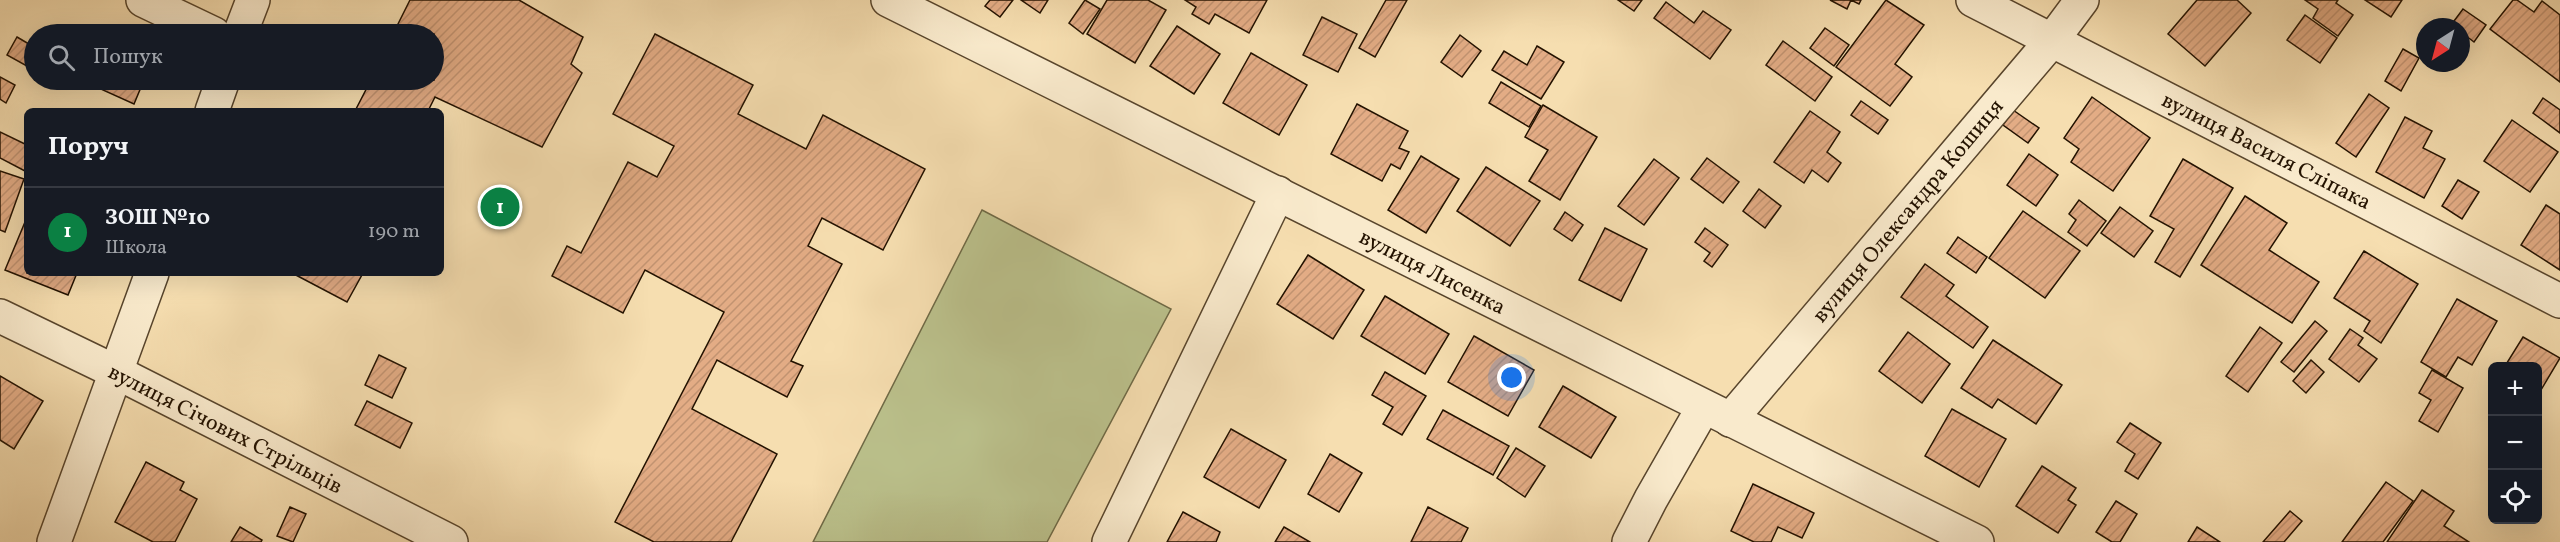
<!DOCTYPE html>
<html lang="uk">
<head>
<meta charset="utf-8">
<style>
  :root { --surface:#171b24; --page:#20242c; --text:#f1f3f6; --muted:#9ea1a6; --line:#363941; --accent:#0b8043 }
  body { margin:0; font-family:Vollkorn,serif; background:var(--page); color:var(--text) }
  .controls { position:absolute; right:18px; bottom:18px; display:grid; overflow:hidden; border-radius:9px; box-shadow:0 6px 24px #0002 }
  .controls button { width:54px; height:54px; display:grid; place-items:center; padding:0; border:0; border-bottom:2px solid var(--line); background:var(--surface); color:var(--text); font:30px sans-serif }
  .compass { position:absolute; left:2416px; top:18px; width:54px; height:54px; border-radius:50%; background:var(--surface); box-shadow:0 6px 24px #0002; rotate:216deg }
  .you { position:absolute; left:1512px; top:378px; width:21px; height:21px; margin:-15px; border:4px solid #fff; border-radius:50%; background:#1a73e8; box-shadow:0 0 0 9px #1a73e833 }
  .badge { display:grid; place-items:center; width:39px; height:39px; border-radius:50%; background:var(--accent); color:#fff; font-size:20px; font-weight:700 }
  .pin { position:absolute; translate:-50% -50%; border:3px solid #fff; box-shadow:0 2px 6px #0006 }
  .list { margin:0; padding:0; list-style:none }
  h2 { display:flex; justify-content:space-between; align-items:center; height:78px; margin:0; padding:0 24px; font-size:26px }
  h2 small { font-size:20px; font-weight:400; color:var(--muted) }
  .list li { display:grid; grid-template-columns:39px 1fr auto; gap:18px; align-items:center; box-sizing:border-box; height:90px; padding:0 24px; border-top:2px solid var(--line) }
  .list b { display:block; font-size:22px; white-space:nowrap }
  .list p { margin:0; font-size:20px; white-space:nowrap; color:var(--muted) }
  .list em { font-size:20px; font-style:normal; color:var(--muted) }
  .icon { flex:none; width:33px; height:33px; fill:none; stroke:currentColor; stroke-width:2; stroke-linecap:round; stroke-linejoin:round }
  .map { position:relative; flex:none; width:2560px; height:542px; overflow:hidden }
  .search { position:absolute; background:var(--surface); box-shadow:0 6px 24px #0002; left:24px; top:24px; width:420px; height:66px; display:flex; align-items:center; gap:15px; box-sizing:border-box; padding:0 21px; border-radius:33px; color:var(--muted); font-size:22px }
  .panel { position:absolute; background:var(--surface); box-shadow:0 6px 24px #0002; left:24px; top:108px; width:420px; height:168px; border-radius:9px }
  .map>svg:first-child { display:block }
  .green { fill:#bbc18c; stroke:#6f6a46; stroke-width:1.5 }
  .building { fill:url(#building-hatch); stroke:#231200; stroke-width:1.5 }
  .lines { fill:none; stroke-linecap:round; stroke-linejoin:round }
  .minor-casing { stroke:#58452c; stroke-width:36 }
  .minor { stroke:#f9eacc; stroke-width:33 }
  .labels { text-anchor:middle; stroke-width:4.5; stroke-linejoin:round; paint-order:stroke }
  .street-label { font-size:22px; fill:#231200; stroke:#f9eacc }
</style>
</head>
<body>
<div class="map">
<svg width="2560" height="542" viewBox="0 0 2560 542">
  <defs>
    <pattern id="building-hatch" width="6" height="6" patternUnits="userSpaceOnUse" patternTransform="scale(1.5)"><rect width="6" height="6" fill="#e3ac85"/><path d="M-1 1l2-2M0 6l6-6M5 7l2-2" fill="none" stroke="#c29371"/></pattern>
  </defs>
  <rect width="100%" height="100%" fill="#f6deb0"/>
  <filter id="stains"><feTurbulence type="fractalNoise" baseFrequency=".00333" numOctaves="4"/><feColorMatrix values="0 0 0 0 .2 0 0 0 0 .09 0 0 0 0 .02 0 0 0 .5 -.17"/></filter>
  <radialGradient id="worn" r=".72"><stop offset=".6" stop-color="#630" stop-opacity="0"/><stop offset="1" stop-color="#630" stop-opacity=".3"/></radialGradient>
  <!-- green -->
  <polygon class="green" points="982,210 1171,309 1047,542 813,542"/>
  <!-- building -->
  <g class="building">
    <polygon points="410,0 519,0 583,37 571,64 582,73 542,147 435,97 428,111 355,111 371,80 434,80 434,34 393,34"/>
    <polygon points="990,0 1013,0 1000,17 985,6"/>
    <polygon points="1021,0 1048,0 1040,13"/>
    <polygon points="1085,0 1100,9 1083,34 1069,23"/>
    <polygon points="1107,0 1148,0 1166,10 1135,63 1087,34"/>
    <polygon points="1185,0 1267,0 1249,33 1215,14 1209,24 1192,14 1196,7"/>
    <polygon points="1386,0 1407,0 1375,57 1359,48"/>
    <polygon points="1618,0 1642,0 1634,11"/>
    <polygon points="1830,0 1861,0 1859,4 1851,0 1847,9"/>
    <polygon points="1886,0 1924,25 1895,64 1912,77 1890,106 1836,67"/>
    <polygon points="2197,0 2237,0 2251,13 2205,66 2168,34"/>
    <polygon points="2305,0 2338,0 2336,3 2353,15 2338,36 2313,18 2318,9"/>
    <polygon points="2365,0 2402,0 2391,17"/>
    <polygon points="2513,0 2517,0 2534,12 2542,1 2560,15 2560,82 2490,29"/>
    <polygon points="1666,2 1694,23 1703,11 1731,30 1710,59 1654,18"/>
    <polygon points="2463,9 2486,25 2474,42 2461,32 2461,27 2451,25"/>
    <polygon points="2305,15 2337,38 2320,63 2287,40"/>
    <polygon points="1322,17 1357,34 1338,72 1303,55"/>
    <polygon points="1177,26 1220,54 1194,94 1150,66"/>
    <polygon points="1825,28 1849,45 1834,66 1810,48"/>
    <polygon points="655,34 753,85 738,114 806,149 823,115 925,169 883,250 822,218 808,246 842,264 791,361 803,366 787,397 717,360 692,409 777,454 731,542 654,542 615,522 724,312 645,270 623,313 552,276 567,246 581,253 628,162 657,177 674,146 613,114"/>
    <polygon points="1460,35 1481,51 1462,77 1441,62"/>
    <polygon points="17,37 34,47 34,70 7,55"/>
    <polygon points="1783,41 1832,77 1815,101 1766,65"/>
    <polygon points="1537,46 1564,62 1541,99 1492,70 1504,51 1527,65"/>
    <polygon points="2403,49 2419,58 2401,91 2385,81"/>
    <polygon points="1251,53 1307,85 1279,135 1223,103"/>
    <polygon points="0,77 15,85 6,103 0,99"/>
    <polygon points="97,80 144,80 134,104 94,86"/>
    <polygon points="1501,82 1541,106 1529,127 1489,103"/>
    <polygon points="2369,94 2389,108 2356,157 2336,143"/>
    <polygon points="2092,97 2150,138 2113,191 2071,162 2079,149 2064,138"/>
    <polygon points="2543,98 2560,110 2560,133 2533,113"/>
    <polygon points="1861,101 1888,120 1878,134 1851,115"/>
    <polygon points="1357,104 1408,131 1399,148 1409,152 1400,169 1391,164 1382,181 1331,154"/>
    <polygon points="1543,105 1597,137 1560,200 1529,181 1548,150 1525,137"/>
    <polygon points="2013,110 2039,128 2028,143 2003,125"/>
    <polygon points="1810,111 1840,132 1827,152 1841,163 1828,182 1812,170 1804,183 1774,162"/>
    <polygon points="2405,117 2432,131 2423,148 2445,159 2424,198 2376,172"/>
    <polygon points="2512,120 2558,152 2530,192 2484,161"/>
    <polygon points="0,132 27,145 25,171 0,158"/>
    <polygon points="2029,154 2058,175 2036,206 2007,185"/>
    <polygon points="1421,156 1459,179 1426,233 1388,210"/>
    <polygon points="1707,158 1739,182 1723,203 1691,179"/>
    <polygon points="1654,159 1679,178 1644,225 1618,206"/>
    <polygon points="2183,159 2233,188 2180,277 2155,262 2174,229 2150,216"/>
    <polygon points="1486,167 1540,201 1510,246 1457,211"/>
    <polygon points="0,171 24,179 5,232 0,230"/>
    <polygon points="2458,180 2479,192 2462,219 2442,206"/>
    <polygon points="1759,189 1781,206 1765,228 1743,211"/>
    <polygon points="2245,196 2287,223 2269,250 2319,282 2292,323 2201,265"/>
    <polygon points="2079,200 2106,221 2087,246 2068,232 2076,220 2069,214"/>
    <polygon points="2546,205 2560,214 2560,270 2521,245"/>
    <polygon points="2120,207 2153,231 2134,257 2101,233"/>
    <polygon points="2023,211 2080,251 2045,298 1989,258"/>
    <polygon points="1565,212 1583,225 1572,241 1554,229"/>
    <polygon points="25,222 27,223 27,273 77,273 68,295 5,270"/>
    <polygon points="1605,228 1647,249 1621,301 1579,280"/>
    <polygon points="1705,228 1728,245 1712,267 1704,261 1710,253 1695,242"/>
    <polygon points="1958,237 1987,257 1976,273 1947,253"/>
    <polygon points="2364,251 2418,284 2381,343 2364,331 2370,321 2334,298"/>
    <polygon points="1308,255 1364,290 1333,339 1277,304"/>
    <polygon points="1925,264 1954,285 1946,296 1988,327 1973,348 1901,297"/>
    <polygon points="292,273 363,273 347,302"/>
    <polygon points="1385,296 1449,334 1425,374 1361,336"/>
    <polygon points="2457,299 2497,321 2472,365 2458,357 2446,377 2421,362"/>
    <polygon points="2315,321 2327,331 2294,372 2281,362"/>
    <polygon points="2260,327 2282,343 2248,392 2226,376"/>
    <polygon points="2350,329 2363,338 2358,345 2377,359 2359,382 2329,359"/>
    <polygon points="1908,332 1950,364 1922,403 1879,371"/>
    <polygon points="1474,336 1534,370 1508,416 1448,382"/>
    <polygon points="2523,337 2560,358 2538,395 2538,366 2505,366"/>
    <polygon points="1993,340 2062,385 2036,424 1998,399 1992,408 1961,388"/>
    <polygon points="379,355 406,368 392,398 365,385"/>
    <polygon points="2311,360 2324,372 2306,393 2293,381"/>
    <polygon points="2432,370 2463,388 2438,432 2419,421 2431,400 2419,393"/>
    <polygon points="1385,372 1426,396 1402,435 1383,424 1393,407 1372,395"/>
    <polygon points="0,376 43,401 14,449 0,440"/>
    <polygon points="1563,386 1616,417 1591,458 1539,427"/>
    <polygon points="367,401 412,423 400,448 355,425"/>
    <polygon points="1952,409 2006,439 1979,487 1925,456"/>
    <polygon points="1443,410 1509,446 1493,475 1427,439"/>
    <polygon points="2130,423 2161,443 2138,479 2125,471 2135,454 2117,442"/>
    <polygon points="1231,429 1286,460 1259,508 1204,477"/>
    <polygon points="1516,448 1545,466 1525,497 1497,478"/>
    <polygon points="1330,454 1362,473 1339,512 1308,494"/>
    <polygon points="146,462 184,482 180,490 197,499 175,542 153,542 115,522"/>
    <polygon points="2042,466 2076,488 2068,500 2076,505 2058,533 2016,506"/>
    <polygon points="2386,482 2413,501 2383,542 2342,542"/>
    <polygon points="1753,484 1814,513 1802,538 1778,527 1771,542 1754,542 1731,531"/>
    <polygon points="2422,490 2454,511 2444,526 2469,542 2387,542"/>
    <polygon points="2116,501 2137,514 2120,542 2112,542 2096,532"/>
    <polygon points="290,507 306,514 293,542 277,536"/>
    <polygon points="1428,507 1468,528 1461,542 1411,542"/>
    <polygon points="2290,511 2302,521 2284,542 2263,542"/>
    <polygon points="1183,512 1220,532 1216,542 1167,542"/>
    <polygon points="240,527 262,540 261,542 231,542"/>
    <polygon points="1284,527 1310,542 1275,542"/>
    <polygon points="2197,527 2220,542 2188,542"/>
  </g>
  <g class="lines">
    <!-- minor casing -->
    <g class="minor-casing">
      <g id="minor">
        <polyline points="143,0 214,34"/>
        <polyline points="888,0 1977,542"/>
        <polyline points="1973,0 2560,301"/>
        <polyline points="240,34 253,0"/>
        <polyline points="212,111 223,80"/>
        <polyline points="0,316 116,372 451,542"/>
        <polyline points="1730,420 2053,39 2082,0"/>
        <polyline points="54,542 152,273"/>
        <polyline points="1109,542 1278,193"/>
        <polyline points="1629,542 1651,499 1703,408"/>
      </g>
    </g>
    <!-- minor -->
    <use href="#minor" class="minor"/>
  </g>
  <g class="labels">
    <!-- street labels -->
    <g class="street-label">
      <text transform="translate(2267 150) rotate(27)" y="8">вулиця Василя Сліпака</text>
      <text transform="translate(1907 210) rotate(-50)" y="8">вулиця Олександра Кошиця</text>
      <text transform="translate(1433 271) rotate(27)" y="8">вулиця Лисенка</text>
      <text transform="translate(226 428) rotate(27)" y="8">вулиця Січових Стрільців</text>
    </g>
  </g>
  <rect width="100%" height="100%" filter="url(#stains)"/>
  <rect width="100%" height="100%" fill="url(#worn)"/>
</svg>
<div class="controls">
<button>+</button>
<button>−</button>
<button><svg class="icon" aria-label="locate" viewBox="0 0 24 24"><circle cx="12" cy="12" r="6"/><path d="M12 2v4M12 18v4M2 12h4M18 12h4"/></svg></button>
</div>
<svg class="compass" viewBox="-18 -18 36 36"><path d="M0-13l5 13h-10z" fill="#e53935"/><path d="M0 13l5-13h-10z" fill="#9ea1a6"/></svg>
<div class="you"></div>
<div class="pin badge" style="left:500px;top:207px">1</div>
<div class="search"><svg class="icon" aria-label="search" viewBox="0 0 24 24"><circle cx="10" cy="10" r="6"/><path d="M15 15l6 6"/></svg>Пошук</div>
<section class="panel">
<h2>Поруч<small></small></h2>
<ul class="list">
<li><span class="badge">1</span><div><b>ЗОШ №10</b><p>Школа</p></div><em>190 m</em></li>
</ul>
</section>
</div>
</body>
</html>
